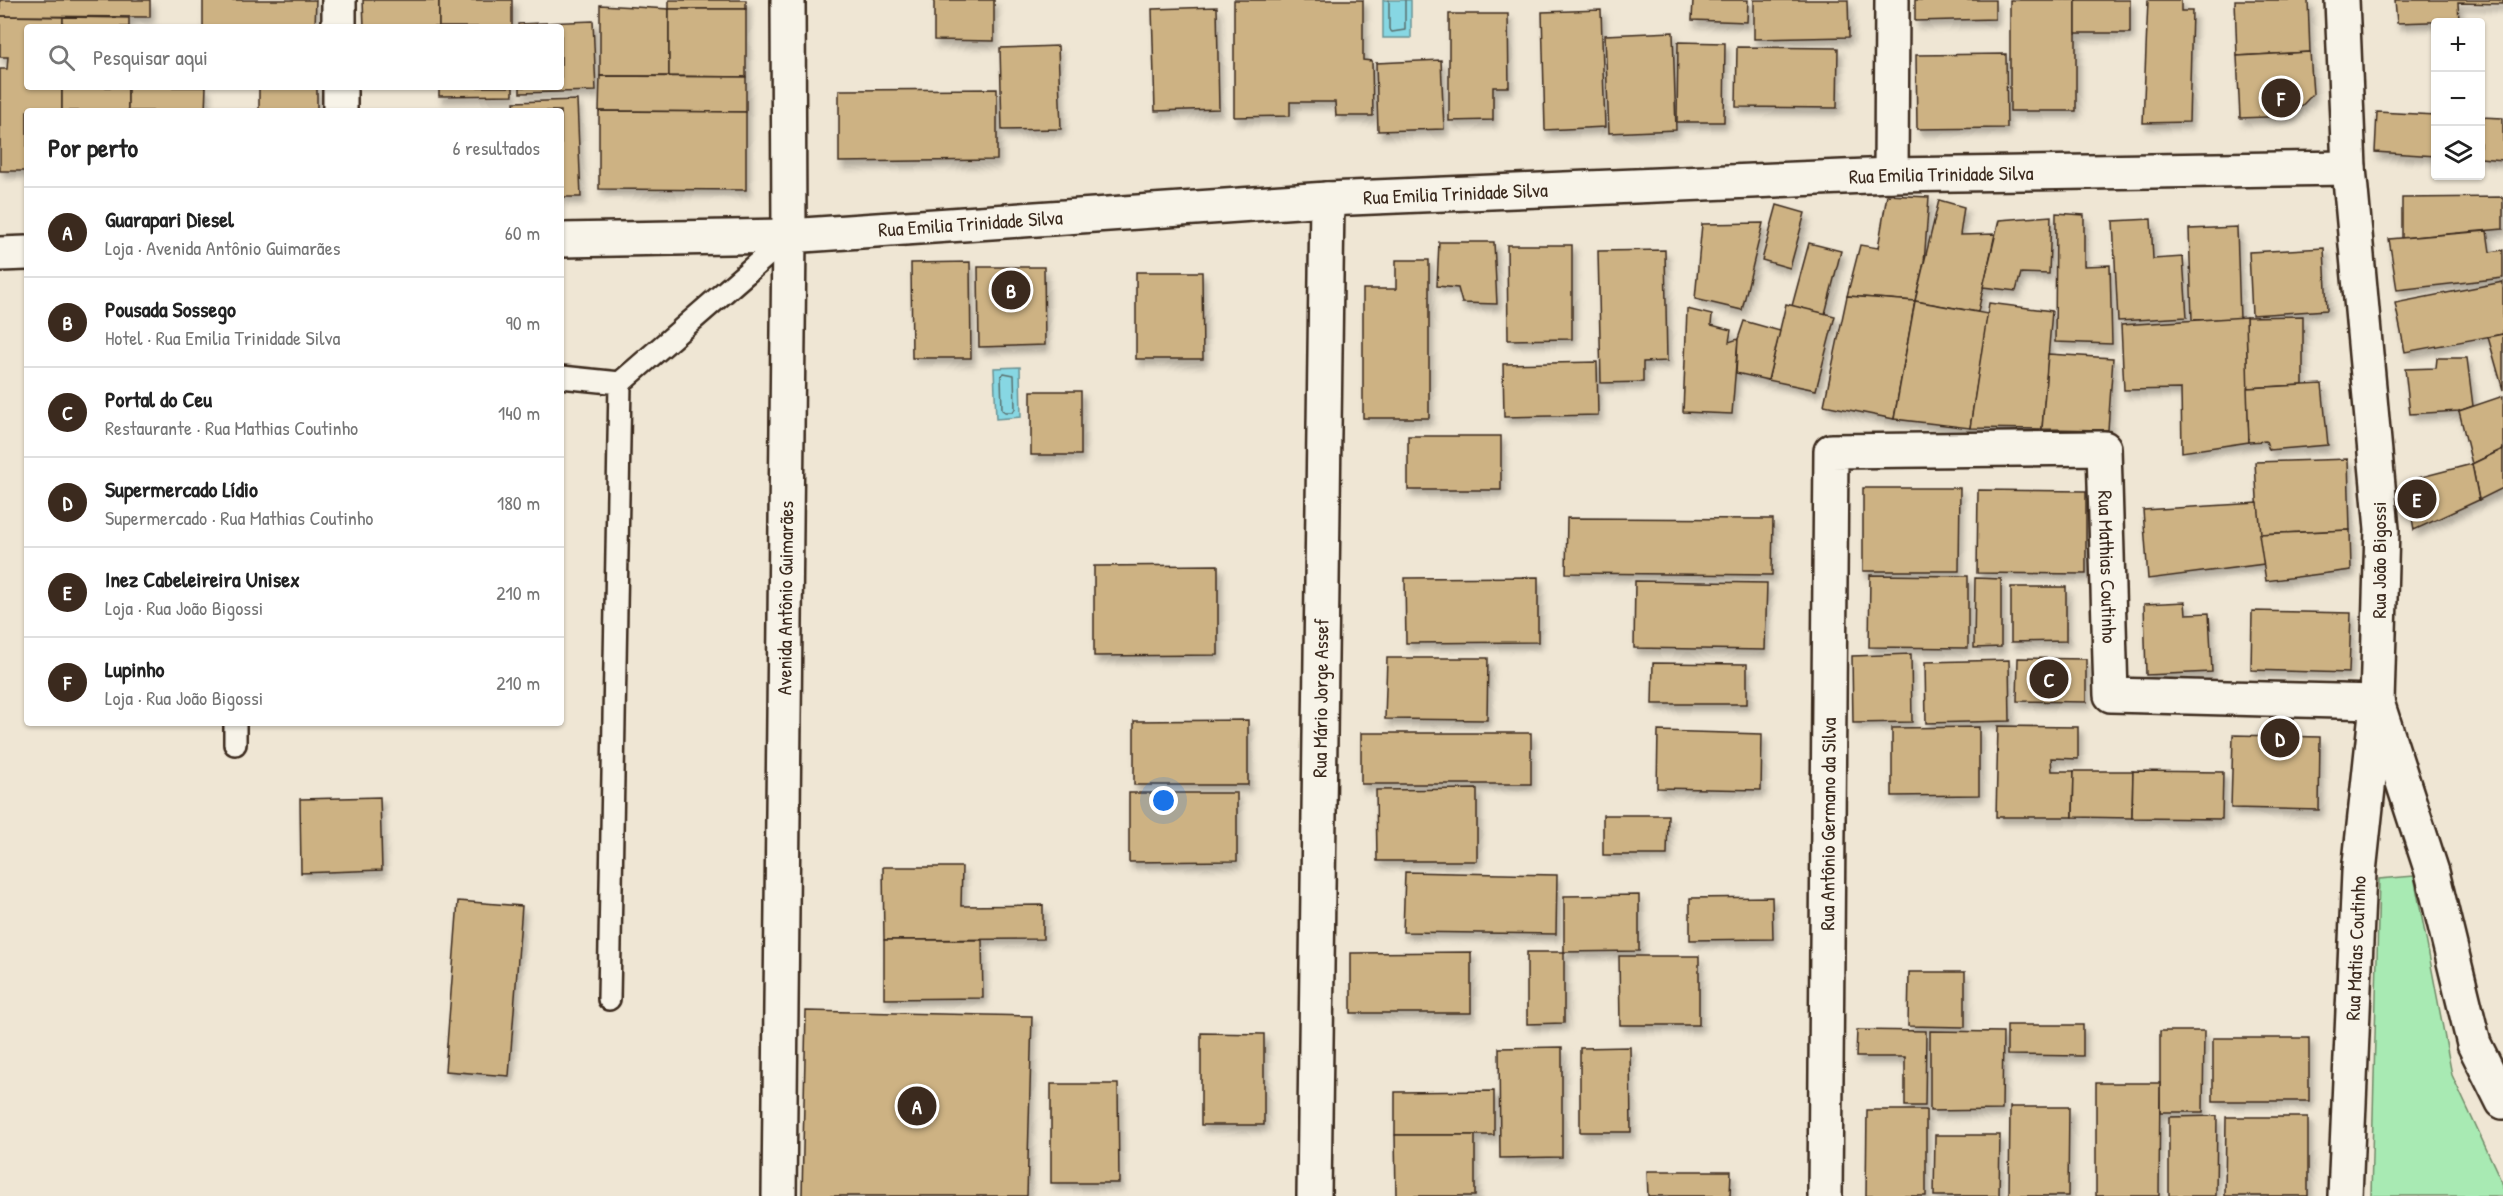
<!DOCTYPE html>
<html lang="pt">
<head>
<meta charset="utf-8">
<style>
  :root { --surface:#fff; --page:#f6f6f6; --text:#222; --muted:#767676; --line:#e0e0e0; --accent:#3b2a1e }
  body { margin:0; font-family:"Patrick Hand",sans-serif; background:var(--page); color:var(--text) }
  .controls { position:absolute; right:18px; top:18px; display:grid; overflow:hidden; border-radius:6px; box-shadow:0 2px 4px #0004 }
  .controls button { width:54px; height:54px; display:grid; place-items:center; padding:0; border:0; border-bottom:2px solid var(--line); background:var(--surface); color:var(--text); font:30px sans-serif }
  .you { position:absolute; left:1164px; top:801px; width:21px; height:21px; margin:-15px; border:4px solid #fff; border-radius:50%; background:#1a73e8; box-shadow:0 0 0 9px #1a73e833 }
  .badge { display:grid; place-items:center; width:39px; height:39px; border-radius:50%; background:var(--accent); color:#fff; font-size:20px; font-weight:700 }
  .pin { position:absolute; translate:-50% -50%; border:3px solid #fff; box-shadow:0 2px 6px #0006 }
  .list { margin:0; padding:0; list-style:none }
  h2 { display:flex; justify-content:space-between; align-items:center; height:78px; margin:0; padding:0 24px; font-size:26px }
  h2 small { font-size:20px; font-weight:400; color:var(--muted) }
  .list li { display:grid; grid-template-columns:39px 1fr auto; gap:18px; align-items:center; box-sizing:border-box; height:90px; padding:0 24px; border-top:2px solid var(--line) }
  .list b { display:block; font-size:22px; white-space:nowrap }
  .list p { margin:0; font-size:20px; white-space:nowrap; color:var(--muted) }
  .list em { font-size:20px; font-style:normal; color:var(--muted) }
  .icon { flex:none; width:33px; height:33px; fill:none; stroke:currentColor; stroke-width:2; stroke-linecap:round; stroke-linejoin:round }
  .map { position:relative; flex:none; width:2503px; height:1196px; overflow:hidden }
  .search { position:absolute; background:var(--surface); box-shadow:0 2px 4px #0004; left:24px; top:24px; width:540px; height:66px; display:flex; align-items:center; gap:15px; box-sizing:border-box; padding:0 21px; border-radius:6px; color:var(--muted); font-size:22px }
  .panel { position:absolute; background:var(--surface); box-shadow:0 2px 4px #0004; left:24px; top:108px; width:540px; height:618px; border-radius:6px }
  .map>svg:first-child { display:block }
  .green { fill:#a8eab3; stroke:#728a68; stroke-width:1.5 }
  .water { fill:#87d7e3; stroke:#699294; stroke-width:1.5 }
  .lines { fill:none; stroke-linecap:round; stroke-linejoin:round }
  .shore { stroke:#596f6d; stroke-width:1.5 }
  .building { fill:#cdb283; stroke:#3b2a1e; stroke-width:1.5; filter:url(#shadow) }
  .lane-casing { stroke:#3b2a1e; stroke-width:26 }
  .street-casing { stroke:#3b2a1e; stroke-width:38 }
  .secondary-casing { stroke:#3b2a1e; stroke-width:38 }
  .lane { stroke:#f7f3e8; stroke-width:21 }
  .street { stroke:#f7f3e8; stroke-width:33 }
  .secondary { stroke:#f7f3e8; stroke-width:33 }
  .labels { text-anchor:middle; stroke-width:4.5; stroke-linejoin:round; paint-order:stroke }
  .street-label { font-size:20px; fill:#3b2a1e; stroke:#f7f3e8 }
</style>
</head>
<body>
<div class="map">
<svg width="2503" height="1196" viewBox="0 0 2503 1196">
  <defs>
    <filter id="shadow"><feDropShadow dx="3.5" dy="6" stdDeviation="3" flood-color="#0004"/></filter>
  </defs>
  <rect width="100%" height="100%" fill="#efe6d4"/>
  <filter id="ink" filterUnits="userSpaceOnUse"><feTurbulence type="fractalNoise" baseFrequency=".0167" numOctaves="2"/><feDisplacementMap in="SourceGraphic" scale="12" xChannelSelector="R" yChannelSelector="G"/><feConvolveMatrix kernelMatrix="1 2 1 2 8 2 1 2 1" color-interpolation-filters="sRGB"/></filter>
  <g filter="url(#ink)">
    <!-- green -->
    <polygon class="green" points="2414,876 2452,1075 2503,1185 2503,1196 2371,1196 2379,879"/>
    <!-- water -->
    <g class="water">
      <rect x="1383" y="0" width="28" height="38"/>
      <polygon points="1020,367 1021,417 996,419 994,368"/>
    </g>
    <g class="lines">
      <!-- shore -->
      <g class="shore">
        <polyline points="1389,0 1389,29 1392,32 1405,30 1405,0"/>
        <polygon points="1004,373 1014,375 1015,409 1013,412 1005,412 1002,410 1001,376"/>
      </g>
    </g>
    <!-- building -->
    <g class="building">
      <polygon points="0,0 150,0 150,17 0,16"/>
      <polygon points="203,0 316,0 315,25 203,27"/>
      <polygon points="363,0 439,0 439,27 364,27"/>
      <rect x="439" y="0" width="73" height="27"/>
      <rect x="669" y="0" width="77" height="9"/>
      <polygon points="934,0 994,0 994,41 934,40"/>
      <polygon points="1234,0 1363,0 1363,60 1372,61 1373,116 1336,116 1335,102 1290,102 1290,116 1234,117"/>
      <polygon points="1693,0 1748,0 1747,22 1692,20"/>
      <polygon points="1754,0 1848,0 1849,37 1754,39"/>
      <polygon points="1915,0 1995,0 1995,19 1915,21"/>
      <rect x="2010" y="0" width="66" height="111"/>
      <rect x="2076" y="0" width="54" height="33"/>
      <polygon points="2148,0 2181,0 2181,11 2192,11 2189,122 2143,123"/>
      <polygon points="2235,0 2308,0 2310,52 2237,56"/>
      <polygon points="2395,0 2503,0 2503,4 2458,3 2459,21 2397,23"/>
      <polygon points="600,5 669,9 669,76 600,76"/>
      <polygon points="1217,7 1219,109 1155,111 1152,9"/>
      <polygon points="669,9 746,9 746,77 669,76"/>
      <polygon points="1601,10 1605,127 1545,130 1542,12"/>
      <polygon points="1449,14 1508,14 1509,87 1493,87 1493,120 1449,121"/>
      <polygon points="0,16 63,17 63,27 27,27 27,87 62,87 62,111 27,111 27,171 0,171 0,69 7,69 8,57 0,57"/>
      <polygon points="63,17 129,18 129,27 63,27"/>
      <polygon points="593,21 596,91 520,93 520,87 561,87 561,27 518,27 518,24"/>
      <polygon points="1673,32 1676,130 1609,133 1605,35"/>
      <polygon points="1678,42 1725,43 1724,122 1677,122"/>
      <polygon points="1058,46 1061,129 1002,130 1000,48"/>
      <polygon points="1737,47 1838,48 1837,108 1736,107"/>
      <polygon points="2310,52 2313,94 2292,116 2240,118 2237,56"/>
      <polygon points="2006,54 2007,128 1917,129 1916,55"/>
      <polygon points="1441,60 1444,129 1378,131 1376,63"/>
      <polygon points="600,76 746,77 746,112 599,111"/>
      <rect x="62" y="87" width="66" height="24"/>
      <polygon points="128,87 206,87 205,111 128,111"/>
      <rect x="259" y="87" width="58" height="24"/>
      <polygon points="439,87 513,87 513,95 439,96"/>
      <polygon points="997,89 997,160 839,162 839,90"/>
      <polygon points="577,100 581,197 561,197 561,111 515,111 514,102"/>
      <polygon points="599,111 746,112 746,190 599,189"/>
      <polygon points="2377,112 2436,115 2436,156 2375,152"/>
      <polygon points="2480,117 2503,118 2503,160 2480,158"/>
      <polygon points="1887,195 1929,197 1924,263 1915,301 1847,296 1860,245 1878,248"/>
      <polygon points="2503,197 2503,229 2402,238 2402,198"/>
      <polygon points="1939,200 1964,207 1960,235 1995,234 1978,312 1915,301"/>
      <polygon points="1777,205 1805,213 1790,268 1762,260"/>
      <polygon points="2056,213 2084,215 2084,266 2110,265 2112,344 2055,342"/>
      <polygon points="2051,216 2049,274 2021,273 2016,291 1983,287 1999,220"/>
      <polygon points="2151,219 2153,259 2183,257 2187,317 2118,321 2113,221"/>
      <polygon points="1763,223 1742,310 1695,299 1702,224"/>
      <polygon points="2237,227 2240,319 2192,320 2189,229"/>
      <polygon points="2487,231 2490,252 2503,250 2503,278 2397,290 2389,239"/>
      <polygon points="1439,242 1494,242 1497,304 1462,303 1458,288 1437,286"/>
      <polygon points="1809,243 1841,251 1825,314 1792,306"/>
      <polygon points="1507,245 1572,245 1572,339 1508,340"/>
      <polygon points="2324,248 2327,310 2252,315 2249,252"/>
      <polygon points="1665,250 1667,361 1643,362 1643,382 1601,383 1598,251"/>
      <polygon points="1396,260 1429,260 1429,418 1363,418 1363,289 1396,289"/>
      <polygon points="970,262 971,358 912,358 911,263"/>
      <polygon points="978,267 1044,267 1045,345 979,347"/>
      <polygon points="1136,272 1202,272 1203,359 1136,359"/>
      <polygon points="2503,282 2503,334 2405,352 2395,303"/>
      <polygon points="1847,296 1915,301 1894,419 1824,405"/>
      <polygon points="1915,301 1988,314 1970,428 1894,419"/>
      <polygon points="1989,303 2052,311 2042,429 1970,428"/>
      <polygon points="1786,304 1835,316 1816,390 1768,380"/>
      <polygon points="1687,309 1712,315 1711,325 1731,330 1729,342 1738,339 1732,414 1683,412"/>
      <polygon points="2303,316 2303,385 2247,388 2246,317"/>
      <polygon points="2246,317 2249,442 2182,452 2181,389 2124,390 2121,325"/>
      <polygon points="1744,321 1780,331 1768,380 1736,373 1738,339"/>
      <polygon points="2503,334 2503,390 2488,337"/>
      <polygon points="2048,354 2113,358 2108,430 2042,429"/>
      <polygon points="2437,358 2467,358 2473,406 2459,411 2410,414 2405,369 2436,368"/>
      <polygon points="1597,362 1598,415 1504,417 1503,364"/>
      <polygon points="2322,384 2328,445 2269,450 2266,441 2249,442 2247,388"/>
      <rect x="1031" y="391" width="50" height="64"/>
      <polygon points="2503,396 2503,449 2472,464 2459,411"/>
      <rect x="1408" y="436" width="93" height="54"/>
      <polygon points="2503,449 2503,488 2479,500 2472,464"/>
      <polygon points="2348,459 2350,530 2259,534 2255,462"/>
      <polygon points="2472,464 2479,500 2414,530 2406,481"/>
      <polygon points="1863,488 1960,488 1959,571 1863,571"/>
      <polygon points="1978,490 2086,491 2086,574 1977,573"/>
      <polygon points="2258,503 2264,564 2148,579 2143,510"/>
      <polygon points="1567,518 1773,519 1772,575 1566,573"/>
      <polygon points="2350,530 2351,570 2266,581 2259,534"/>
      <polygon points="1218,565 1218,655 1094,656 1094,566"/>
      <polygon points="1870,575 1968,576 1968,648 1869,647"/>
      <polygon points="1538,577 1538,642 1406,643 1405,578"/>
      <polygon points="1975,578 2001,579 2001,647 1974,648"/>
      <polygon points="1635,581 1767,583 1765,650 1634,648"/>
      <polygon points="2011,587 2066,587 2066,641 2011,642"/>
      <polygon points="2185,602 2186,614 2209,613 2212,672 2146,675 2144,604"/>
      <polygon points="2252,611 2351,613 2349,673 2251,670"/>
      <polygon points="1911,654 1912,722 1853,723 1852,656"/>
      <polygon points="1387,658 1488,658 1487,720 1385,719"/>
      <polygon points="2018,658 2086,659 2086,702 2017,701"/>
      <polygon points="2009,660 2010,721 1926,723 1925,662"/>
      <polygon points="1653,663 1747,664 1747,704 1652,704"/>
      <polygon points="1248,720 1248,785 1134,785 1134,721"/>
      <polygon points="1998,726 2078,727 2078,759 2051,758 2052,771 2074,771 2073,817 1996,817"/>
      <polygon points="1979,727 1979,795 1892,796 1892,728"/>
      <polygon points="1658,731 1762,734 1761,790 1657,788"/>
      <rect x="1361" y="733" width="170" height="51"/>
      <polygon points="2233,735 2320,737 2319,810 2231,808"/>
      <polygon points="2074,771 2133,771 2132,818 2073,817"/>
      <polygon points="2133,771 2223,772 2222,819 2132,818"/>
      <polygon points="1477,789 1477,861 1377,861 1376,790"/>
      <polygon points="1129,793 1237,793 1237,861 1129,862"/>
      <polygon points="380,797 382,870 301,873 300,799"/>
      <polygon points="1603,815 1668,815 1667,855 1603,855"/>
      <polygon points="883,867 962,867 961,906 1043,905 1043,939 884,940"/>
      <polygon points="1405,872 1557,875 1556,934 1403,932"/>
      <polygon points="1639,895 1639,951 1564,952 1564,896"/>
      <polygon points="1772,897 1773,939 1690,940 1690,898"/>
      <polygon points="458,901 522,906 509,1076 445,1071"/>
      <polygon points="884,940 982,940 983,998 884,999"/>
      <polygon points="1471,952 1471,1013 1351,1013 1351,953"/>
      <polygon points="1527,952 1564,952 1564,1023 1527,1024"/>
      <polygon points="1619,956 1699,956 1699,1025 1620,1025"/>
      <polygon points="1909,972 1965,972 1965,1027 1908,1026"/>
      <polygon points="806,1011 1032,1016 1027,1196 802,1196"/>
      <polygon points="2007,1025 2083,1025 2083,1056 2007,1055"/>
      <polygon points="1857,1030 1926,1031 1925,1106 1905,1106 1905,1057 1856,1057"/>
      <polygon points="1930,1031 2003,1032 2002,1110 1930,1111"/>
      <polygon points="2160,1031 2204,1031 2203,1112 2160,1112"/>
      <polygon points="1201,1033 1264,1034 1264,1125 1201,1125"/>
      <rect x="2213" y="1038" width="96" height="63"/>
      <polygon points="1562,1047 1562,1157 1500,1158 1499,1048"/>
      <polygon points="1630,1047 1631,1132 1580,1132 1580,1048"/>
      <polygon points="2096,1083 2160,1083 2159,1196 2096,1196"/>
      <polygon points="1051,1084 1118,1084 1119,1183 1051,1183"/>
      <polygon points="1494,1091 1494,1135 1395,1135 1395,1092"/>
      <polygon points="2010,1107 2069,1107 2068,1196 2009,1196"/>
      <polygon points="1867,1110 1926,1110 1926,1196 1866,1196"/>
      <polygon points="2217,1116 2216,1196 2169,1196 2169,1117"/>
      <polygon points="2226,1117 2308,1117 2308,1196 2225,1196"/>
      <polygon points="1395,1135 1475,1135 1475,1196 1396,1196"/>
      <polygon points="1935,1135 2000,1135 1999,1196 1934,1196"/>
      <polygon points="1647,1171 1731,1171 1730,1196 1648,1196"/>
    </g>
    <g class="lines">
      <!-- lane casing -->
      <g class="lane-casing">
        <g id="lane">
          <polyline points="561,377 620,383 609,999"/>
          <polyline points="620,383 789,236"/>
          <polyline points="235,744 235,723"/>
        </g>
      </g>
      <!-- street casing -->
      <g class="street-casing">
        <g id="street">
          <polyline points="339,0 339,27"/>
          <polyline points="2342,0 2349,168 2382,529 2377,702 2432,872 2474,1044 2503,1102"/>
          <polyline points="340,87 340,111"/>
          <polyline points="1891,175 1892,0"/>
          <path id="s1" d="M 561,240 L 789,236 L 1327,199 L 1891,175 L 2349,168"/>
          <polyline points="0,254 27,253"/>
          <path id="s2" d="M 1314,1196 L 1327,199"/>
          <path id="s3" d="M 1825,1196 L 1831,451 L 2104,448 L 2111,695 L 2377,702"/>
          <path id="s4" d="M 2345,1196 L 2359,872 L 2376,713"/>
        </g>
      </g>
      <!-- secondary casing -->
      <g class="secondary-casing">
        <g id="secondary">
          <path id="s5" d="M 779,1196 L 789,236 L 788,0"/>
        </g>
      </g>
      <!-- lane -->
      <use href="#lane" class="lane"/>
      <!-- street -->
      <use href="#street" class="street"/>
      <!-- secondary -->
      <use href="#secondary" class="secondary"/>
    </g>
  </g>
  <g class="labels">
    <!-- street labels -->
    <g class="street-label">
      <text dy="7" stroke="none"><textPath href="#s1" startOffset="1382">Rua Emilia Trinidade Silva</textPath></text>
      <text dy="7" stroke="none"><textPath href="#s1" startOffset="896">Rua Emilia Trinidade Silva</textPath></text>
      <text dy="7" stroke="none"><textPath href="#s1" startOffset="410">Rua Emilia Trinidade Silva</textPath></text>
      <text transform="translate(2379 560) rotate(-90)" y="7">Rua João Bigossi</text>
      <text dy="7" stroke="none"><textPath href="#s3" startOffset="1137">Rua Mathias Coutinho</textPath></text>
      <text dy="7" stroke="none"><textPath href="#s5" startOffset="598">Avenida Antônio Guimarães</textPath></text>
      <text dy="7" stroke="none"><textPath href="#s2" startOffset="498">Rua Mário Jorge Assef</textPath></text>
      <text dy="7" stroke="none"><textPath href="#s3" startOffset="372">Rua Antônio Germano da Silva</textPath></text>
      <text dy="7" stroke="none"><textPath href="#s4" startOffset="248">Rua Matias Coutinho</textPath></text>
    </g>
  </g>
</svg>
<div class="controls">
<button>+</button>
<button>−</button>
<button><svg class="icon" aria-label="layers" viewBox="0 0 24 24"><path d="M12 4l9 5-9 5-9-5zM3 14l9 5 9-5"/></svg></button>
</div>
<div class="you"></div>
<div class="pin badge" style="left:917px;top:1106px">A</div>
<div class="pin badge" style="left:1011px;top:290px">B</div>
<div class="pin badge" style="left:2049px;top:679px">C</div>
<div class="pin badge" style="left:2280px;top:738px">D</div>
<div class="pin badge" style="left:2417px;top:499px">E</div>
<div class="pin badge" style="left:2281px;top:98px">F</div>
<div class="search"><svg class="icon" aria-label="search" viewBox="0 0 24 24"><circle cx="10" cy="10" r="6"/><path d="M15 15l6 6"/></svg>Pesquisar aqui</div>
<section class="panel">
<h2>Por perto<small>6 resultados</small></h2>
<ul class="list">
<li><span class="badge">A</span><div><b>Guarapari Diesel</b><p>Loja · Avenida Antônio Guimarães</p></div><em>60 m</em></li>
<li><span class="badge">B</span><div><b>Pousada Sossego</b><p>Hotel · Rua Emilia Trinidade Silva</p></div><em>90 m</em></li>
<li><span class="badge">C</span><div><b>Portal do Ceu</b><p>Restaurante · Rua Mathias Coutinho</p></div><em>140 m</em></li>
<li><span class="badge">D</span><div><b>Supermercado Lídio</b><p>Supermercado · Rua Mathias Coutinho</p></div><em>180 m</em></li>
<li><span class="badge">E</span><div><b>Inez Cabeleireira Unisex</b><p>Loja · Rua João Bigossi</p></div><em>210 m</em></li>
<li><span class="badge">F</span><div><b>Lupinho</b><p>Loja · Rua João Bigossi</p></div><em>210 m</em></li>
</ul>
</section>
</div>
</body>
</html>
